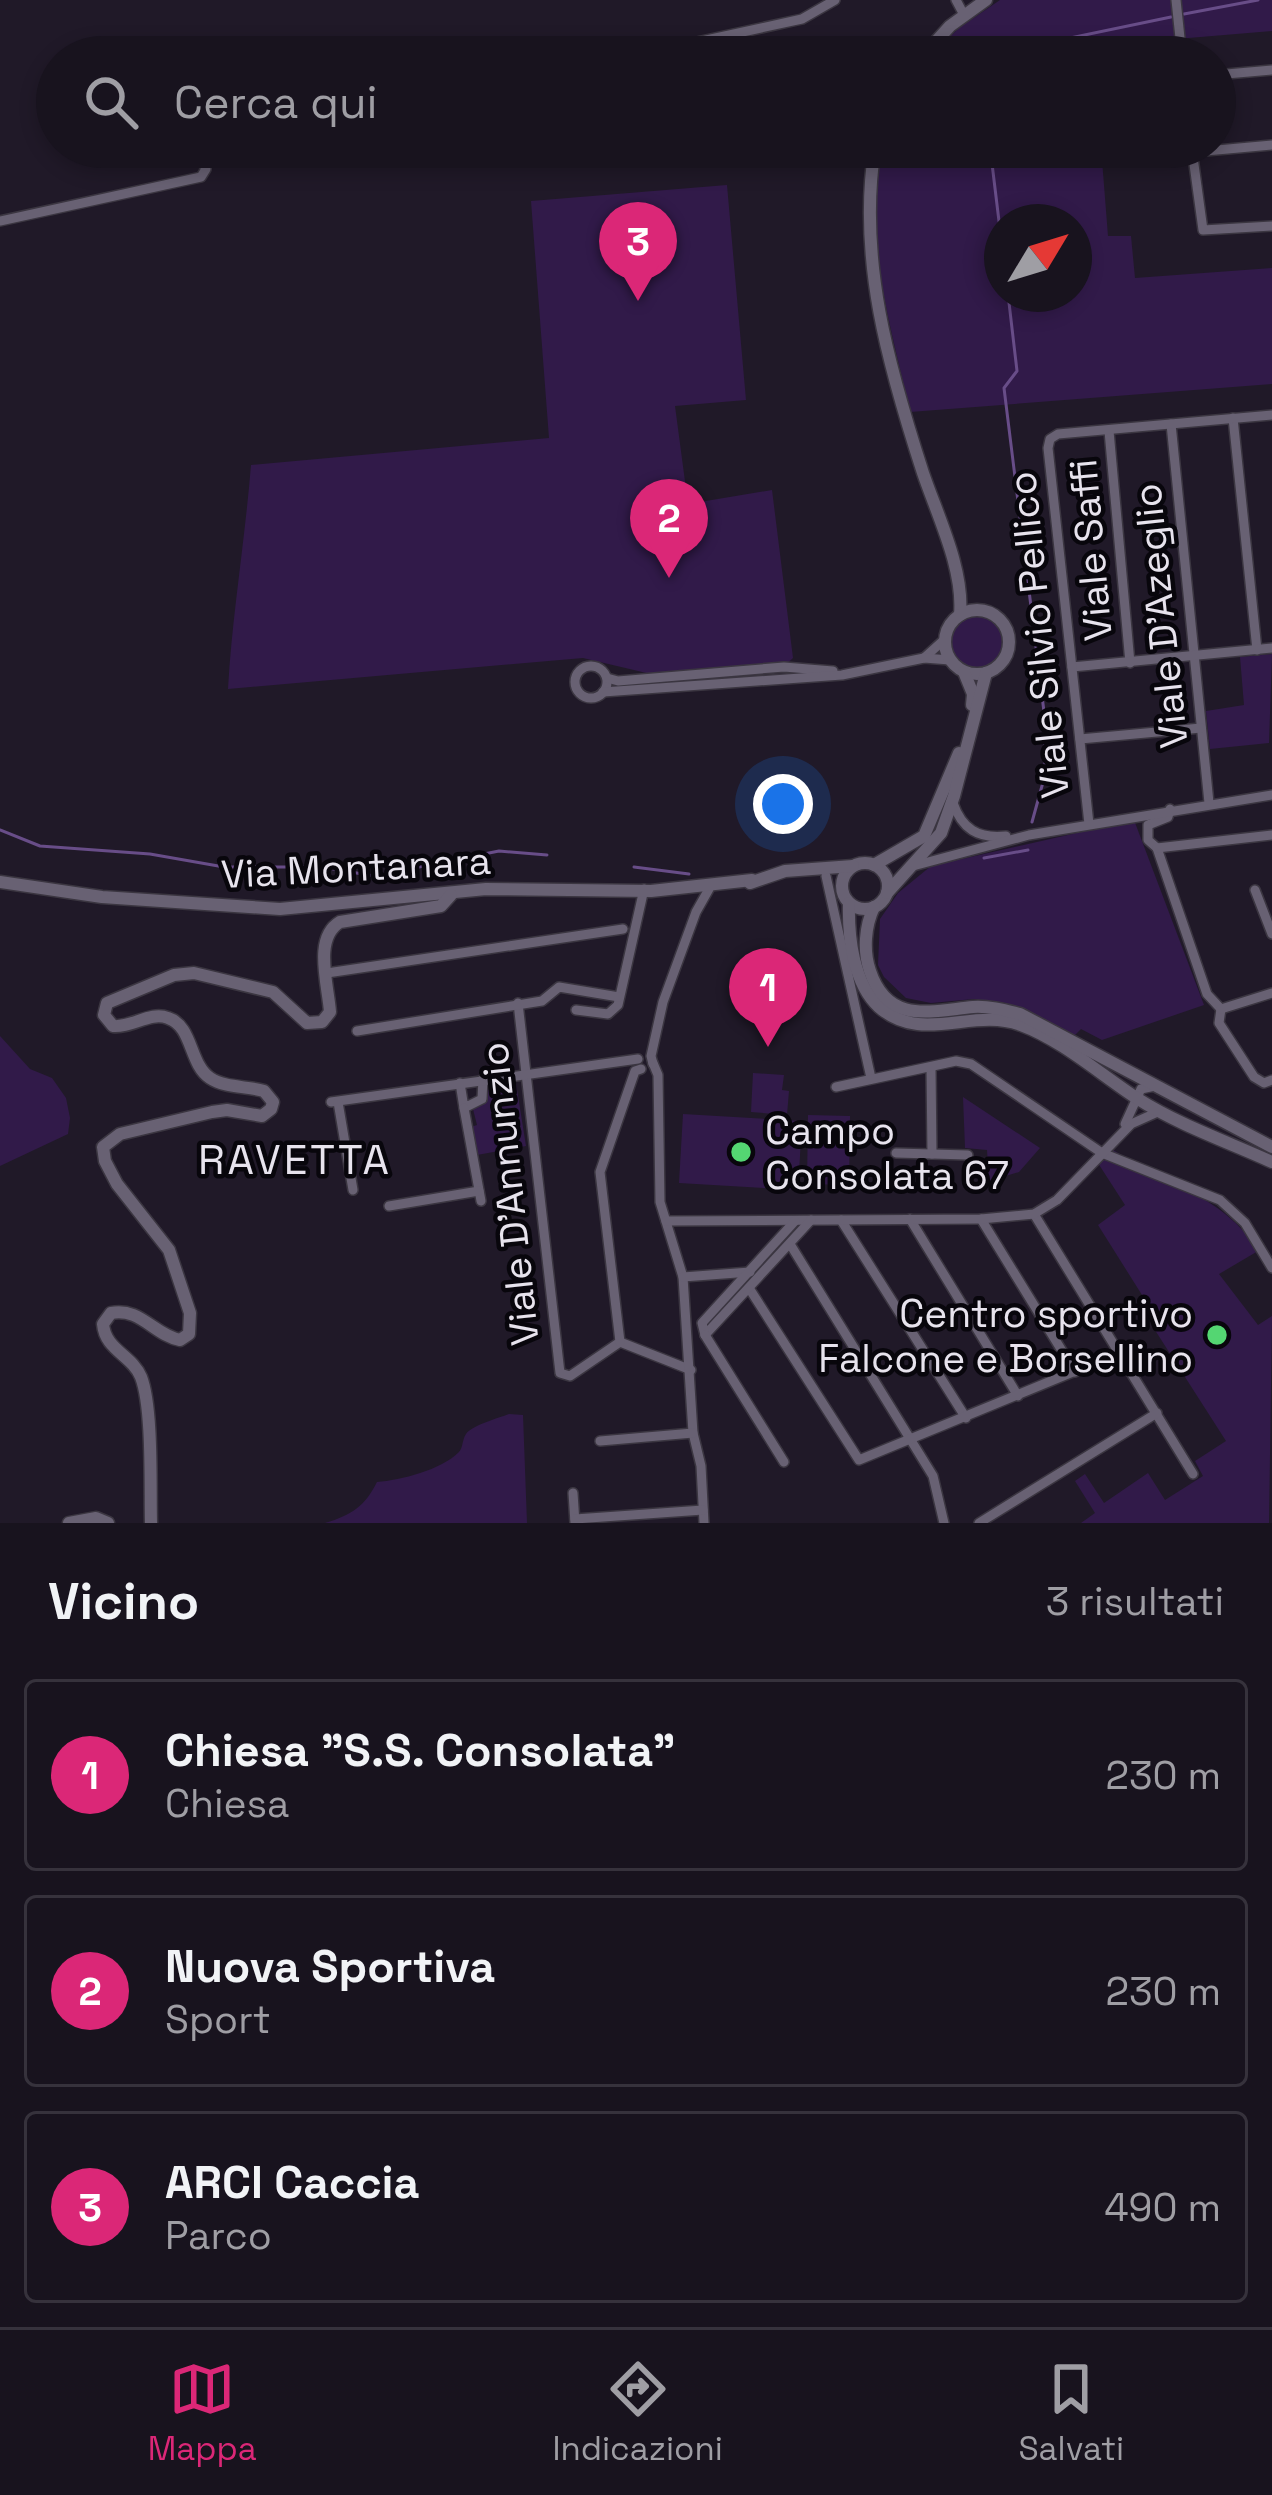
<!DOCTYPE html>
<html lang="it">
<head>
<meta charset="utf-8">
<style>
  :root { --surface:#18131e; --page:#25202b; --text:#f1f3f6; --muted:#9f9ea4; --line:#36323c; --accent:#db2777 }
  body { margin:0; font-family:"Space Grotesk",sans-serif; background:var(--page); color:var(--text) }
  .compass { position:absolute; left:984px; top:204px; width:108px; height:108px; border-radius:50%; background:var(--surface); box-shadow:0 6px 18px #0003; rotate:52deg }
  .you { position:absolute; left:783px; top:804px; width:42px; height:42px; margin:-30px; border:9px solid #fff; border-radius:50%; background:#1a73e8; box-shadow:0 0 0 18px #1a73e833 }
  .badge { display:grid; place-items:center; width:78px; height:78px; border-radius:50%; background:var(--accent); color:#fff; font-size:39px; font-weight:700 }
  .pin { position:absolute; translate:-50% -99px; filter:drop-shadow(0 3px 6px #0008) }
  .pin::after { content:''; position:absolute; top:63px; width:42px; height:36px; background:inherit; clip-path:polygon(0 0,100% 0,50% 100%) }
  .list { margin:0; padding:0; list-style:none }
  h2 { display:flex; justify-content:space-between; align-items:center; height:156px; margin:0; padding:0 48px; font-size:51px }
  h2 small { font-size:39px; font-weight:400; color:var(--muted) }
  .list li { display:grid; grid-template-columns:78px 1fr auto; gap:36px; align-items:center; box-sizing:border-box; height:192px; margin:0 24px 24px; padding:0 24px; border:3px solid var(--line); border-radius:12px }
  .list b { display:block; font-size:45px; white-space:nowrap }
  .list p { margin:0; font-size:39px; white-space:nowrap; color:var(--muted) }
  .list em { font-size:39px; font-style:normal; color:var(--muted) }
  .icon { flex:none; width:66px; height:66px; fill:none; stroke:currentColor; stroke-width:2; stroke-linecap:round; stroke-linejoin:round }
  .map { position:relative; flex:none; width:1272px; height:1523px; overflow:hidden }
  .search { position:absolute; background:var(--surface); box-shadow:0 6px 18px #0003; left:36px; right:36px; top:36px; height:132px; display:flex; align-items:center; gap:30px; box-sizing:border-box; padding:0 42px; border-radius:66px; color:var(--muted); font-size:45px }
  .sheet { height:804px; background:var(--surface) }
  nav { display:flex; justify-content:space-around; align-items:center; box-sizing:border-box; height:168px; border-top:3px solid var(--line); background:var(--surface); font-size:33px; color:var(--muted) }
  nav a { display:grid; justify-items:center; gap:6px }
  nav .on { color:var(--accent) }
  .map>svg:first-child { display:block }
  .green { fill:#311a49; fill-rule:evenodd }
  .lines { fill:none; stroke-linecap:round; stroke-linejoin:round }
  .stream { stroke:#684d88; stroke-width:3 }
  .street-casing { stroke:#3b3641; stroke-width:12 }
  .secondary-casing { stroke:#3b3641; stroke-width:15 }
  .street { stroke:#686173; stroke-width:9 }
  .secondary { stroke:#686173; stroke-width:12 }
  .poi-dot { fill:#54d672; stroke:#08060c; stroke-width:4.5 }
  .labels { text-anchor:middle; stroke-width:9; stroke-linejoin:round; paint-order:stroke }
  .street-label { font-size:39px; fill:#e7e3ed; stroke:#08060c }
  .poi-label { font-size:39px; fill:#e7e3ed; stroke:#08060c; text-anchor:start }
  .neighbourhood-label { font-size:42px; letter-spacing:3px; fill:#e7e3ed; stroke:#08060c }
</style>
</head>
<body>
<div class="map">
<svg width="1272" height="1523" viewBox="0 0 1272 1523">
  <rect width="100%" height="100%" fill="#201928"/>
  <!-- green -->
  <g class="green">
    <polygon points="1000,0 1272,0 1272,31 1093,46 1094,57 929,57 959,28"/>
    <path d="M 884,147 L 1101,147 L 1108,236 L 1131,236 L 1135,278 L 1272,268 L 1272,384 L 910,412 C 892,329 860,231 884,147 ZM 1002,222 L 1074,222 L 1074,294 L 1002,294 Z"/>
    <path d="M 727,185 L 746,400 L 675,406 L 688,504 L 772,490 L 793,658 L 780,670 L 672,679 L 583,658 L 228,689 C 232,616 245,540 251,465 L 549,438 L 531,201 Z"/>
    <circle cx="976" cy="642" r="26"/>
    <polygon points="1272,654 1269,743 1210,749 1206,711 1244,705 1240,657"/>
    <polygon points="1134,820 1204,1005 1102,1040 1081,1029 1074,1036 1006,1003 974,999 931,1003 906,998 884,977 878,965 880,919 898,893 931,866"/>
    <polygon points="0,1036 30,1069 52,1078 66,1098 70,1118 68,1134 0,1166"/>
    <polygon points="753,1073 784,1075 782,1090 789,1091 787,1115 751,1112"/>
    <polygon points="516,1083 526,1146 477,1155 471,1127 477,1125 473,1109 484,1101 487,1090"/>
    <polygon points="963,1097 1040,1148 1019,1172 989,1181 987,1150 965,1148"/>
    <polygon points="683,1114 802,1121 798,1190 679,1183"/>
    <polygon points="808,1115 850,1116 849,1185 807,1184"/>
    <path d="M 1107,1146 C 1156,1179 1227,1197 1258,1251 L 1219,1274 L 1258,1325 L 1272,1316 L 1269,1523 L 1081,1523 L 1095,1513 L 1075,1481 L 1085,1474 L 1104,1503 L 1148,1473 L 1165,1500 L 1203,1476 L 1195,1461 L 1226,1441 L 1153,1327 L 1159,1322 L 1098,1225 L 1125,1205 L 1096,1160 Z"/>
    <path d="M 509,1414 L 523,1415 L 527,1523 L 325,1523 C 352,1515 365,1506 377,1482 C 401,1480 441,1470 459,1452 C 463,1448 462,1440 466,1434 C 472,1425 499,1418 509,1414 Z"/>
  </g>
  <g class="lines">
    <!-- stream -->
    <g class="stream">
      <polyline points="1184,14 1258,0"/>
      <polyline points="979,57 1171,17"/>
      <polyline points="990,147 1002,246"/>
      <polyline points="1008,294 1017,371 1004,388 1045,720 1045,775 1032,822"/>
      <polyline points="0,830 40,846 150,854 224,867 322,867 374,876 499,851 547,855"/>
      <polyline points="984,858 1028,850"/>
      <polyline points="634,867 689,874"/>
    </g>
    <!-- street casing -->
    <g class="street-casing">
      <g id="street">
        <polyline points="956,0 964,15"/>
        <polyline points="1176,0 1182,57"/>
        <polyline points="628,57 802,19 835,0"/>
        <polyline points="1215,75 1272,70"/>
        <polyline points="1105,147 1107,160 1272,145"/>
        <polyline points="1192,150 1203,230 1272,226"/>
        <polyline points="0,221 201,177 206,169 197,153 210,147"/>
        <polyline points="1233,418 1257,650"/>
        <polyline points="1171,424 1209,803"/>
        <polyline points="1109,431 1130,663"/>
        <polyline points="924,658 945,639"/>
        <circle cx="591" cy="682" r="16"/>
        <polyline points="1072,667 1272,648"/>
        <polyline points="607,678 618,681 784,667 833,671"/>
        <polyline points="603,692 842,675 924,658 950,660"/>
        <polyline points="1080,739 1201,728"/>
        <path d="M 953,803 C 962,829 978,839 1006,836"/>
        <polyline points="1170,809 1168,817 1148,825 1148,840 1157,848 1207,994 1221,1009"/>
        <polyline points="1089,824 1048,448 1050,439 1058,434 1272,415"/>
        <polyline points="1157,848 1272,835"/>
        <polyline points="913,866 1029,835 1272,795"/>
        <polyline points="826,876 871,1078"/>
        <polyline points="1255,890 1272,934"/>
        <polyline points="327,973 623,929"/>
        <polyline points="518,1003 560,1373 570,1376 620,1342 691,1370"/>
        <polyline points="1221,1009 1219,1023 1254,1077 1264,1083 1272,1080"/>
        <polyline points="1221,1009 1272,993"/>
        <polyline points="576,1010 608,1014 618,1005 644,889"/>
        <polyline points="357,1031 542,1001 559,987 619,997"/>
        <polyline points="653,1063 658,1075 660,1202 683,1277 693,1433 701,1466 704,1523"/>
        <polyline points="653,1064 651,1056 663,1002 696,912 709,889"/>
        <polyline points="931,1068 932,1154"/>
        <polyline points="460,1083 464,1108 482,1099 483,1079"/>
        <polyline points="836,1087 956,1061 971,1064 1102,1153 1220,1200 1245,1223 1272,1268"/>
        <polyline points="331,1102 638,1059"/>
        <polyline points="338,1102 353,1190"/>
        <polyline points="464,1108 481,1201"/>
        <polyline points="1125,1124 1141,1089 1155,1086"/>
        <polyline points="896,1153 968,1155"/>
        <polyline points="389,1206 479,1191"/>
        <polyline points="1034,1214 1193,1474"/>
        <polyline points="910,1219 1018,1396"/>
        <polyline points="981,1219 1075,1372"/>
        <polyline points="841,1220 966,1418"/>
        <polyline points="666,1221 981,1219 1034,1214 1057,1200 1131,1124 1160,1111"/>
        <polyline points="790,1244 933,1476 944,1523"/>
        <polyline points="683,1277 750,1272"/>
        <polyline points="749,1288 859,1460 1119,1353"/>
        <polyline points="705,1335 811,1220"/>
        <polyline points="705,1335 702,1323 795,1221"/>
        <polyline points="705,1335 784,1462"/>
        <polyline points="620,1342 600,1172 635,1071 641,1069"/>
        <polyline points="600,1441 693,1433"/>
        <polyline points="573,1493 575,1523"/>
        <polyline points="575,1519 703,1510"/>
        <polyline points="979,1523 1157,1413"/>
      </g>
    </g>
    <!-- secondary casing -->
    <g class="secondary-casing">
      <g id="secondary">
        <polyline points="922,57 950,26 986,0"/>
        <path d="M 875,147 C 857,258 889,368 923,473 C 938,517 964,569 960,615"/>
        <circle cx="977" cy="642" r="32"/>
        <polyline points="964,672 973,694 972,705"/>
        <circle cx="865" cy="886" r="23"/>
        <polyline points="874,865 924,836 959,753"/>
        <polyline points="0,882 102,897 280,909 486,889 651,891 752,880"/>
        <polyline points="750,883 785,871 853,866"/>
        <polyline points="887,893 941,833 954,796 986,673"/>
        <path d="M 849,903 C 848,936 853,983 879,1007 C 922,1045 972,1007 1021,1025 C 1062,1040 1101,1075 1138,1099 C 1179,1125 1228,1142 1272,1162"/>
        <path d="M 874,907 C 865,926 863,951 870,971 C 888,1025 931,1011 973,1007 C 989,1006 1004,1010 1020,1014 L 1272,1147"/>
        <polyline points="69,1523 96,1518 108,1523"/>
        <path d="M 151,1523 C 150,1488 153,1408 141,1377 C 132,1355 105,1350 103,1324 L 111,1313 C 140,1307 154,1335 180,1340 L 189,1334 L 190,1313 L 169,1250 L 117,1184 L 105,1161 L 103,1147 L 120,1134 L 212,1112 L 227,1110 L 262,1116 L 271,1109 L 273,1102 L 264,1091 C 247,1086 225,1088 210,1078 C 189,1064 193,1026 168,1018 C 150,1011 132,1028 113,1026 L 104,1015 L 107,1003 L 174,975 L 194,973 L 273,992 L 307,1023 L 322,1022 L 330,1012 C 328,984 313,938 340,922 L 441,906 L 451,895"/>
      </g>
    </g>
    <!-- street -->
    <use href="#street" class="street"/>
    <!-- secondary -->
    <use href="#secondary" class="secondary"/>
  </g>
  <!-- markers -->
  <g class="poi-dot">
    <circle cx="741" cy="1152" r="12"/>
    <circle cx="1217" cy="1335" r="12"/>
  </g>
  <g class="labels">
    <!-- street labels -->
    <g class="street-label">
      <text transform="translate(1090 550) rotate(-95)" y="14">Viale Saffi</text>
      <text transform="translate(1160 616) rotate(-96)" y="14">Viale D'Azeglio</text>
      <text transform="translate(1038 635) rotate(-96)" y="14">Viale Silvio Pellico</text>
      <text transform="translate(356 867) rotate(-3)" y="14">Via Montanara</text>
      <text transform="translate(509 1194) rotate(-96)" y="14">Viale D'Annunzio</text>
    </g>
    <!-- poi labels -->
    <g class="poi-label">
      <text x="765" y="1144">Campo<tspan x="765" dy="45">Consolata 67</tspan></text>
      <text x="1193" y="1327" text-anchor="end">Centro sportivo<tspan x="1193" dy="45">Falcone e Borsellino</tspan></text>
    </g>
    <!-- neighbourhood labels -->
    <g class="neighbourhood-label">
      <text x="295" y="1174">RAVETTA</text>
    </g>
  </g>
</svg>
<svg class="compass" viewBox="-18 -18 36 36"><path d="M0-13l5 13h-10z" fill="#e53935"/><path d="M0 13l5-13h-10z" fill="#9f9ea4"/></svg>
<div class="you"></div>
<div class="pin badge" style="left:768px;top:1047px">1</div>
<div class="pin badge" style="left:669px;top:578px">2</div>
<div class="pin badge" style="left:638px;top:301px">3</div>
<div class="search"><svg class="icon" aria-label="search" viewBox="0 0 24 24"><circle cx="10" cy="10" r="6"/><path d="M15 15l6 6"/></svg>Cerca qui</div>
</div>
<section class="sheet">
<h2>Vicino<small>3 risultati</small></h2>
<ul class="list">
<li><span class="badge">1</span><div><b>Chiesa &quot;S.S. Consolata&quot;</b><p>Chiesa</p></div><em>230 m</em></li>
<li><span class="badge">2</span><div><b>Nuova Sportiva</b><p>Sport</p></div><em>230 m</em></li>
<li><span class="badge">3</span><div><b>ARCI Caccia</b><p>Parco</p></div><em>490 m</em></li>
</ul>
</section>
<nav>
<a class="on"><svg class="icon" aria-label="map" viewBox="0 0 24 24"><path d="M3 6l6-2 6 2 6-2v14l-6 2-6-2-6 2zM9 4v14M15 6v14"/></svg>Mappa</a>
<a><svg class="icon" aria-label="directions" viewBox="0 0 24 24"><path d="M12 3l9 9-9 9-9-9zM9 14v-3h6M13 9l2 2-2 2"/></svg>Indicazioni</a>
<a><svg class="icon" aria-label="saved" viewBox="0 0 24 24"><path d="M7 4h10v16l-5-4-5 4z"/></svg>Salvati</a>
</nav>
</body>
</html>
